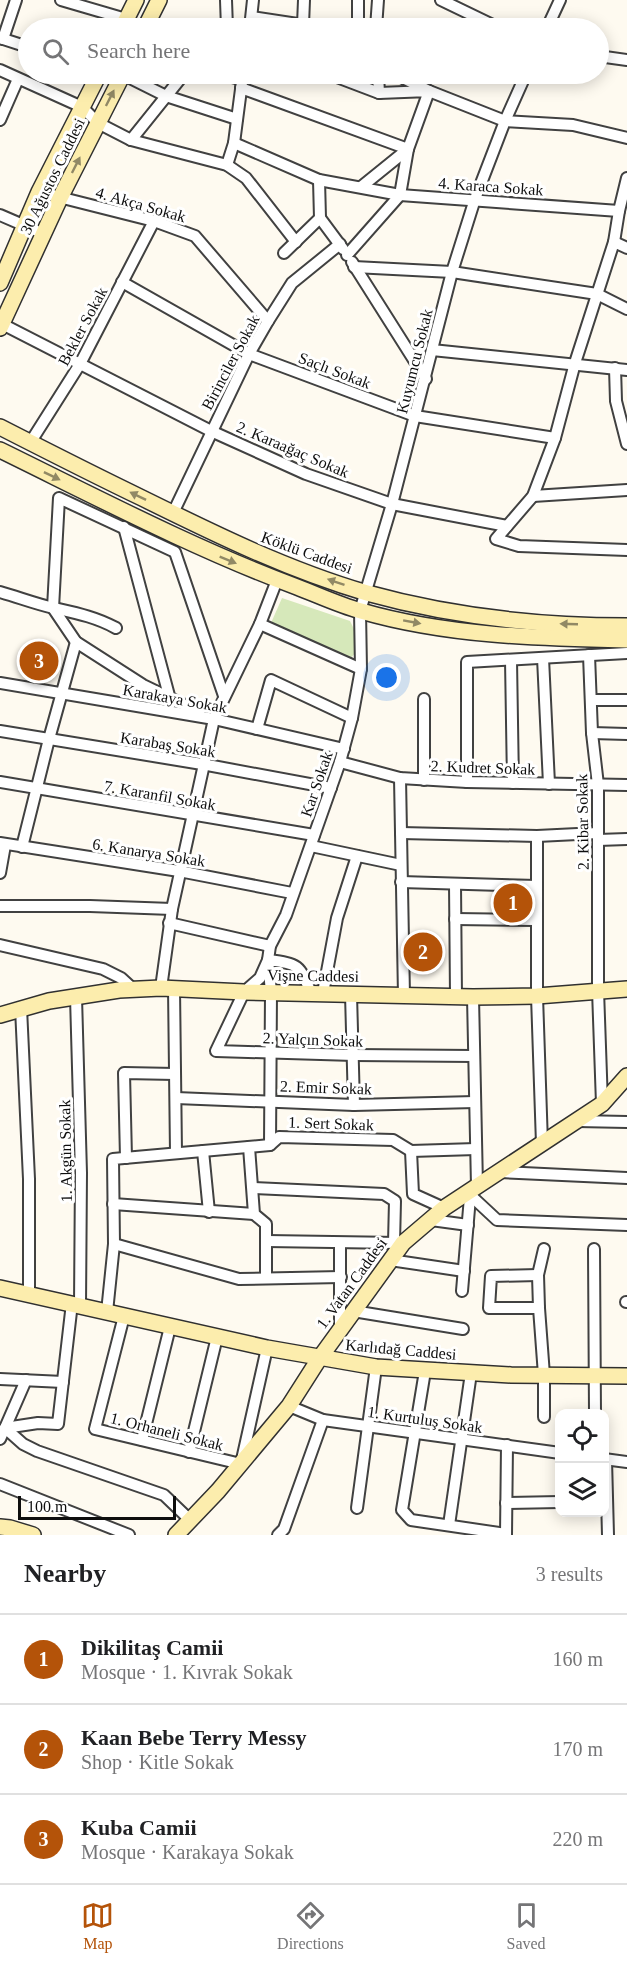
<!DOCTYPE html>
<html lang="en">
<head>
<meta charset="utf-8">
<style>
  :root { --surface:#fff; --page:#f6f6f6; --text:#202124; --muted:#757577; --line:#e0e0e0; --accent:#b45309 }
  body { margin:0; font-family:Georgia,serif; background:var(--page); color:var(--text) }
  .controls { position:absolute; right:18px; bottom:18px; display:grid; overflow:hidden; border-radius:12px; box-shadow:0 3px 15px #0003 }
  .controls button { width:54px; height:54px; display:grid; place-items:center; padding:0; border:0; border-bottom:2px solid var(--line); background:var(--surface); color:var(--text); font:30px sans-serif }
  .scale { position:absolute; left:18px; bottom:15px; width:158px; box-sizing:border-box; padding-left:6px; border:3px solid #0e0e0e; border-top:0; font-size:16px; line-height:21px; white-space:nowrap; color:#0e0e0e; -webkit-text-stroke:4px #fff; paint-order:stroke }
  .you { position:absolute; left:387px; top:678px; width:21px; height:21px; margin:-15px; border:4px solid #fff; border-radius:50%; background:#1a73e8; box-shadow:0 0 0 9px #1a73e833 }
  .badge { display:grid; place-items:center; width:39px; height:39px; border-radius:50%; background:var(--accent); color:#fff; font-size:20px; font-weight:700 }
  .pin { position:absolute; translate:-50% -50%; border:3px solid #fff; box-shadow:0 2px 6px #0006 }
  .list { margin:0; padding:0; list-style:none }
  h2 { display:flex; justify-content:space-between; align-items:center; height:78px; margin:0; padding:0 24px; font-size:26px }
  h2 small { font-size:20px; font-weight:400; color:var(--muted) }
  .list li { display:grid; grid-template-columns:39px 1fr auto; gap:18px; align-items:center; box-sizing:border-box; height:90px; padding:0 24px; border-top:2px solid var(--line) }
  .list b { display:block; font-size:22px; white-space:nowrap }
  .list p { margin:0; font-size:20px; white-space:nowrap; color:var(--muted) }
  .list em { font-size:20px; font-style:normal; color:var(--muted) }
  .icon { flex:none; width:33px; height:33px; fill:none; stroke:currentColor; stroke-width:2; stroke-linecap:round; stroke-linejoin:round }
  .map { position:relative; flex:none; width:627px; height:1535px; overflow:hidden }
  .search { position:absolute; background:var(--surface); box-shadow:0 3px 15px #0003; left:18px; right:18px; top:18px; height:66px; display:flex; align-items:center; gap:15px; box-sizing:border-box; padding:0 21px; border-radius:33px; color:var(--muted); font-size:22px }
  .sheet { height:348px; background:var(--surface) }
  nav { display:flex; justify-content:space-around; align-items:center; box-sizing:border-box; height:84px; border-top:2px solid var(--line); background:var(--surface); font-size:16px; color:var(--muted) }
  nav a { display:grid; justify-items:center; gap:3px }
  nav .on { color:var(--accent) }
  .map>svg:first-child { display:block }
  .green { fill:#d6e8ba }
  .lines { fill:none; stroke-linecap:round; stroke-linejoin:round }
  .minor-casing { stroke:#414141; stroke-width:14 }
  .secondary-casing { stroke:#303030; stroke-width:18 }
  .minor { stroke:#fff; stroke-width:10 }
  .secondary { stroke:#fcedad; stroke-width:15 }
  .oneway { fill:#918965 }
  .labels { text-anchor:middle; stroke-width:6; stroke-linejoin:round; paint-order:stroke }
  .street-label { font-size:16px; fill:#0e0e0e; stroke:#fff }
</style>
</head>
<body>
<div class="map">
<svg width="627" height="1535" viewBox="0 0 627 1535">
  <rect width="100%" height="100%" fill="#fefaf0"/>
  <!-- green -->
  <polygon class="green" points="282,598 350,621 356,633 356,652 351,658 345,658 271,623"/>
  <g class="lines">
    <!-- minor casing -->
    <g class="minor-casing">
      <g id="minor">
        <polyline points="61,0 126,19"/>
        <polyline points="226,0 227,28"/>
        <polyline points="441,0 499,28"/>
        <polyline points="252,17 324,28"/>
        <polyline points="303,25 304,0"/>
        <polyline points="250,28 253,0"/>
        <polyline points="358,28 358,0"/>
        <polyline points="376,28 378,0"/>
        <polyline points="547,28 560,0"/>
        <polyline points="0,38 28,47"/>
        <polyline points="3,39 16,0"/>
        <polyline points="598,56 627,60"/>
        <polyline points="0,70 82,107 98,123 131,140 227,165 246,178 296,242"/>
        <polyline points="122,74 166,96 237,119"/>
        <polyline points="221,74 243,80"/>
        <polyline points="329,74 379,93 429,91 408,149 400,195 347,255"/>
        <polyline points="378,74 379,93"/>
        <polyline points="395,74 429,91 505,121 573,125 627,138"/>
        <polyline points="241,88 408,149"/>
        <polyline points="0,120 18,79"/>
        <polyline points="131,140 184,74"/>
        <polyline points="234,143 319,180 400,195 619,211"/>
        <polyline points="227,165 234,143 243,74"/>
        <polyline points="627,178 619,211 614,242 575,363 555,438 533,496 496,539 519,546 627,550"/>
        <polyline points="361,187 408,149"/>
        <polyline points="39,192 154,221 195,236 268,321"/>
        <polyline points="0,215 44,234"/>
        <polyline points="320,218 343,249"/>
        <polyline points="614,242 627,248"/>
        <polyline points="284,253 320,218 319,180"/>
        <polyline points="352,262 426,379"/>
        <polyline points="354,267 452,272 597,294 627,309"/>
        <polyline points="122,282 249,354 415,416 555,438"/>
        <polyline points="0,323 211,431 306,474 392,504 507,526"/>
        <polyline points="432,350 627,370"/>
        <polyline points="615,368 616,401 627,444"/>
        <polyline points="30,443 80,364 154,221"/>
        <polyline points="533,496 627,490"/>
        <polyline points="173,513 249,354 268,321 292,283 340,244"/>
        <polyline points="124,527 171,703"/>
        <path d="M 0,592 C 18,597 36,604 54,608 C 76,613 96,617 116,628"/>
        <polyline points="53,608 59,498 175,552 224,696"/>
        <polyline points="53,608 76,642 143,685 199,712"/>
        <polyline points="260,624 361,669"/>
        <polyline points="589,655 592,733 598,785 598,990 602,1104"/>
        <polyline points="543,658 549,784"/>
        <polyline points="511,660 513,783"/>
        <polyline points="0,683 214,719 344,749"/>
        <polyline points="591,700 627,700"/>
        <polyline points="257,729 271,680 352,718"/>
        <polyline points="0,731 202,764 331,788"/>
        <polyline points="592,733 627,734"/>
        <polyline points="340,762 400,778 467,782 627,785"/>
        <polyline points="400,778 404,996"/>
        <polyline points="424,780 424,699"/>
        <polyline points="0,782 314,835"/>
        <polyline points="467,782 467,662 627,653"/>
        <polyline points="401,833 537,836 598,833"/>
        <polyline points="537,836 537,996 542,1144"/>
        <polyline points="598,840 627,839"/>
        <polyline points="0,843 179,871 292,893"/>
        <polyline points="311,846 401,865"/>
        <polyline points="22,847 49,739 76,642"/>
        <polyline points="0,873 5,845"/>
        <polyline points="401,882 537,886"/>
        <polyline points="455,884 456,997"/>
        <polyline points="0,906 90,906 172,909"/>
        <polyline points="455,919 537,920"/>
        <polyline points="169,923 270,946"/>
        <polyline points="0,945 103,969 121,978 133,989"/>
        <polyline points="161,988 172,909 214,719 260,624 277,580"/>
        <polyline points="174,988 176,1153"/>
        <polyline points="323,993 337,918 357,856"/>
        <polyline points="351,994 354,1105"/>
        <polyline points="76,997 81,1173 80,1305"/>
        <polyline points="473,997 477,1186"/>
        <polyline points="21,1008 29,1179 29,1294"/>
        <polyline points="474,1056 354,1055 216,1051 244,992 260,978 268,960 270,946 286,915 340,762 352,718 361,669 360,611 392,504 452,272 475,199 505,121 526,74"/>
        <polyline points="176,1098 354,1105 475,1102"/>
        <polyline points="577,1121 627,1122"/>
        <path d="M 270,1145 L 271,992 L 268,960 C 299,964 299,964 311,993"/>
        <polyline points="249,1147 254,1214 266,1224 266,1278"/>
        <polyline points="203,1151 209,1212"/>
        <polyline points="411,1151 413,1194 444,1208"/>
        <polyline points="126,1158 124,1073 175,1074"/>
        <polyline points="500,1172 627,1178"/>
        <polyline points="253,1188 384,1194 395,1201 394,1243"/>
        <polyline points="468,1193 497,1220 627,1225"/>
        <polyline points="113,1204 254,1214"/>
        <polyline points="431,1220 468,1225"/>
        <polyline points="267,1241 399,1243"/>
        <polyline points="114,1244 239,1279 341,1277"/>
        <polyline points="594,1249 595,1414"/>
        <polyline points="390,1260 464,1271"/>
        <polyline points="538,1275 491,1276 489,1308 539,1308"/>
        <polyline points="462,1291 470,1197"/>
        <polyline points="626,1302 627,1302"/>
        <polyline points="353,1311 463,1329"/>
        <polyline points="107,1312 114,1244 113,1159 270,1145 279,1137 393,1140 411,1151 476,1149"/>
        <polyline points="124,1316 95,1429 241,1464 267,1348"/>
        <polyline points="340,1330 340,1243"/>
        <polyline points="425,1371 402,1510 411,1520 506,1534"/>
        <polyline points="0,1379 63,1382"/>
        <polyline points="289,1406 323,1420 560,1453"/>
        <polyline points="544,1417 544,1375 539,1308 538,1275 544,1249"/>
        <polyline points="5,1428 23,1444 37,1451 164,1495 190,1520"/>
        <polyline points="5,1428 26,1380"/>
        <polyline points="0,1439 5,1428 38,1423 58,1424 72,1303"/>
        <polyline points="142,1440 170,1327"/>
        <polyline points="189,1452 217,1337"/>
        <polyline points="604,1459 627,1462"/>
        <polyline points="606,1460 608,1535"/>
        <polyline points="0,1484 129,1535"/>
        <polyline points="506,1503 560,1502"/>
        <polyline points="357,1508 376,1367"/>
        <polyline points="449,1525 471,1373"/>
        <polyline points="278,1535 284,1529 323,1420"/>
        <polyline points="506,1535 507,1445"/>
      </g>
    </g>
    <!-- secondary casing -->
    <g class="secondary-casing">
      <g id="secondary">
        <polyline points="122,28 136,0"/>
        <polyline points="145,28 159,0"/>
        <polyline points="0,283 39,192 99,74"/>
        <polyline points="0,328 60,198 123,74"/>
        <path d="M 0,427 C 47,451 94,475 142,498 C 215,534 288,570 367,593 C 450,616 540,626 627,626"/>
        <path d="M 0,450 C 98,498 195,549 297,587 C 318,595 339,605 361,611 C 447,636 538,638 627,640"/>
        <polyline points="0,1015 49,1001 119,990 161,988 244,992 473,997 537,996 627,989"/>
        <polyline points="0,1288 267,1348 376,1367 511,1375 627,1376"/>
        <polyline points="0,1527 10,1528 33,1535"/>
        <polyline points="176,1535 218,1491 289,1406 319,1359 403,1243 444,1208 602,1104 627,1076"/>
      </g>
    </g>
    <!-- minor -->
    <use href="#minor" class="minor"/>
    <!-- secondary -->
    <use href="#secondary" class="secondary"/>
  </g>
  <!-- one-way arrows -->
  <defs><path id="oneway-solid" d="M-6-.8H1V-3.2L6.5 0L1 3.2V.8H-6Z" transform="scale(1.5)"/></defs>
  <g class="oneway">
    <use href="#oneway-solid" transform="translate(110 98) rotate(-63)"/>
    <use href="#oneway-solid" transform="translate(76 165) rotate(-63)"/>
    <use href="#oneway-solid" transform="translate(52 476) rotate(26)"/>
    <use href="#oneway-solid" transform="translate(138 496) rotate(-154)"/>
    <use href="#oneway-solid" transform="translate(228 560) rotate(22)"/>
    <use href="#oneway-solid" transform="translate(336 582) rotate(-161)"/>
    <use href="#oneway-solid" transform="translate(412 622) rotate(10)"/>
    <use href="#oneway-solid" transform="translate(569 624) rotate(-178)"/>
  </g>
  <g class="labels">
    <!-- street labels -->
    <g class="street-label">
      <text transform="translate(52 176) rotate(-64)" y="6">30 Ağustos Caddesi</text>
      <text transform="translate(491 186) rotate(4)" y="6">4. Karaca Sokak</text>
      <text transform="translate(141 204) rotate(16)" y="6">4. Akça Sokak</text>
      <text transform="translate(82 326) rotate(-62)" y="6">Bekler Sokak</text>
      <text transform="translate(414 361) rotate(-76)" y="6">Kuyumcu Sokak</text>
      <text transform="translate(230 362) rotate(-62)" y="6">Birinciler Sokak</text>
      <text transform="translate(335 370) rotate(21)" y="6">Saçlı Sokak</text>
      <text transform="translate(293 449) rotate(23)" y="6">2. Karaağaç Sokak</text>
      <text transform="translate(307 552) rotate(20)" y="6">Köklü Caddesi</text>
      <text transform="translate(175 698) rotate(10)" y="6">Karakaya Sokak</text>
      <text transform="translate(168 744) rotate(9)" y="6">Karabaş Sokak</text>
      <text transform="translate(483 767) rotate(2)" y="6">2. Kudret Sokak</text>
      <text transform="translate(316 784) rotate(-71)" y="6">Kar Sokak</text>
      <text transform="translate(160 795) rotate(10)" y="6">7. Karanfil Sokak</text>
      <text transform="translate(582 822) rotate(-91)" y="6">2. Kibar Sokak</text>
      <text transform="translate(149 852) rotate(9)" y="6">6. Kanarya Sokak</text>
      <text transform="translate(313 975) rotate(1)" y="6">Vişne Caddesi</text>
      <text transform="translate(313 1039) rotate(2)" y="6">2. Yalçın Sokak</text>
      <text transform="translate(326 1087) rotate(2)" y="6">2. Emir Sokak</text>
      <text transform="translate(331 1123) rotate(2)" y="6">1. Sert Sokak</text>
      <text transform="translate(65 1151) rotate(-91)" y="6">1. Akgün Sokak</text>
      <text transform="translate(351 1283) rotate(-54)" y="6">1. Vatan Caddesi</text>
      <text transform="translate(401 1349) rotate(5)" y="6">Karlıdağ Caddesi</text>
      <text transform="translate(425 1419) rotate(8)" y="6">1. Kurtuluş Sokak</text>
      <text transform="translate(167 1431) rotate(14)" y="6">1. Orhaneli Sokak</text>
    </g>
  </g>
</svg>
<div class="controls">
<button><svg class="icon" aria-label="locate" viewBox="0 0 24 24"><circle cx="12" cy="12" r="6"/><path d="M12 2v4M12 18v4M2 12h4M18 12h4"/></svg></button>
<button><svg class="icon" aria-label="layers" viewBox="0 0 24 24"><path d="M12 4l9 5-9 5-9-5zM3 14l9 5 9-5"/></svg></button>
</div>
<div class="scale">100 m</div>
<div class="you"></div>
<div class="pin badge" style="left:513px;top:903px">1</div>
<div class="pin badge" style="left:423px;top:952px">2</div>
<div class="pin badge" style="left:39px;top:661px">3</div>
<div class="search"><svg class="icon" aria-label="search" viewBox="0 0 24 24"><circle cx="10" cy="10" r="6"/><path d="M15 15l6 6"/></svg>Search here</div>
</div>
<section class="sheet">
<h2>Nearby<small>3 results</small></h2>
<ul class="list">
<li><span class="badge">1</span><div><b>Dikilitaş Camii</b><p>Mosque · 1. Kıvrak Sokak</p></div><em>160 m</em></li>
<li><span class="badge">2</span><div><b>Kaan Bebe Terry Messy</b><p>Shop · Kitle Sokak</p></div><em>170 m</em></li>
<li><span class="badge">3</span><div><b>Kuba Camii</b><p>Mosque · Karakaya Sokak</p></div><em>220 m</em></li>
</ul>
</section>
<nav>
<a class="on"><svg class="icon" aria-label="map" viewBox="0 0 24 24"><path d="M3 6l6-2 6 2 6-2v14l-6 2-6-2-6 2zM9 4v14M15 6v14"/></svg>Map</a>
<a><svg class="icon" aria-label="directions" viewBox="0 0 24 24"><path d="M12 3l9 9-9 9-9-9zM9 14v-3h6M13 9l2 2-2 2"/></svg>Directions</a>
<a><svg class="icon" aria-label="saved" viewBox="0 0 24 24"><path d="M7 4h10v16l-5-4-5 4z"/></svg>Saved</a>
</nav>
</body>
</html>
